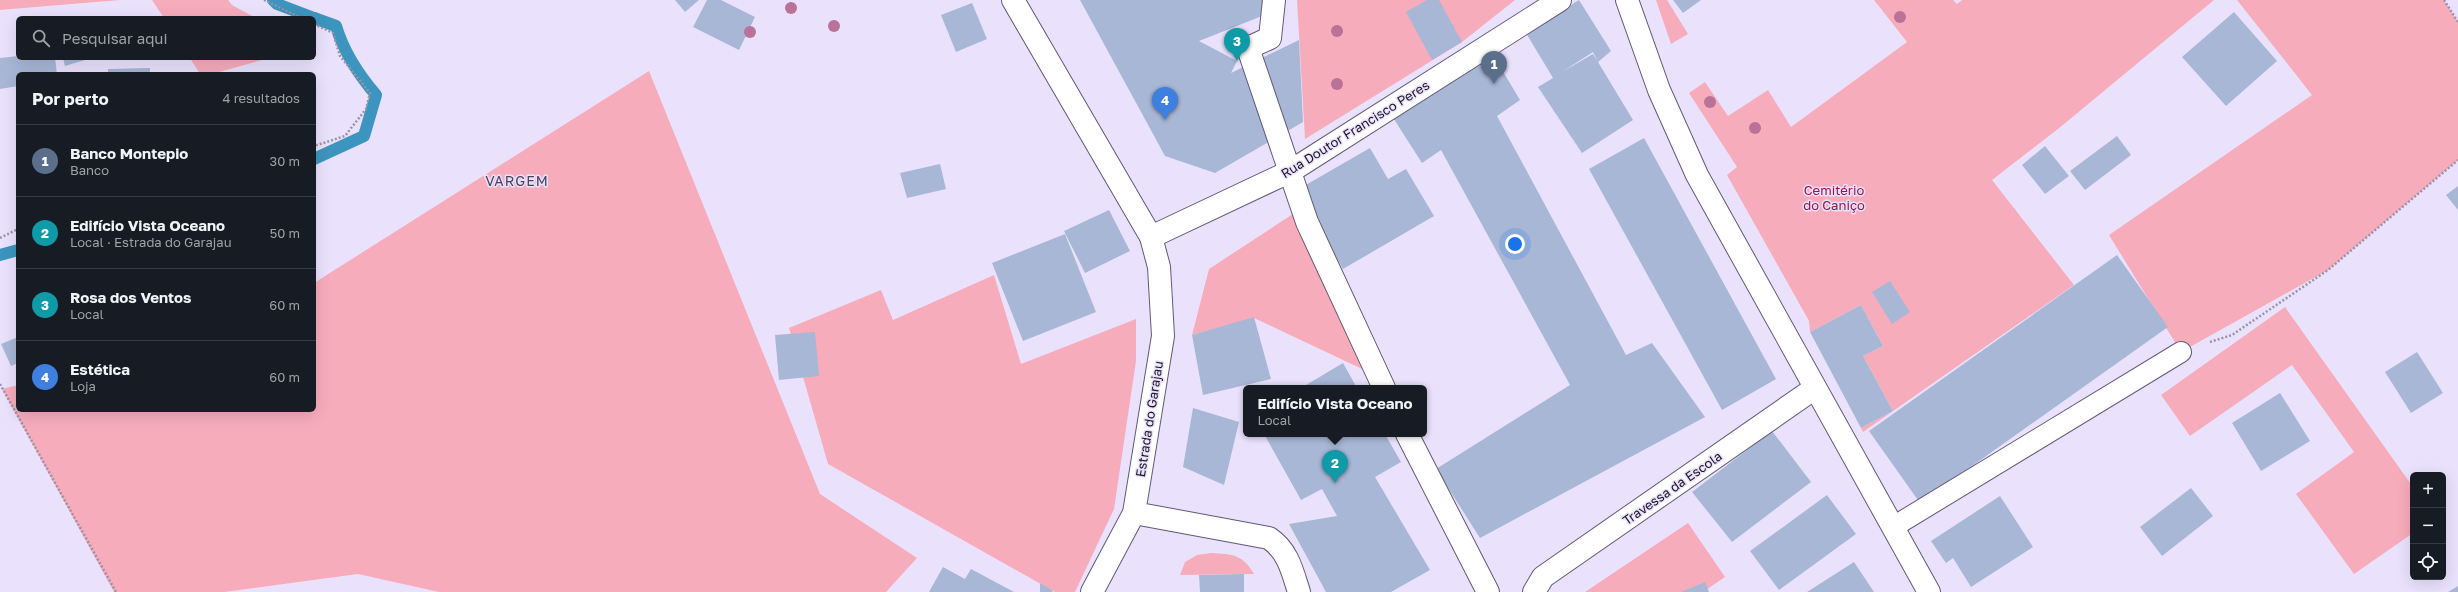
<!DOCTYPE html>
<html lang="pt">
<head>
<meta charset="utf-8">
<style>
  :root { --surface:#171b24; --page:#242831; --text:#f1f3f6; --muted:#9ea1a6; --line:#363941; --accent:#a1b192 }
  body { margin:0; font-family:"Golos Text",sans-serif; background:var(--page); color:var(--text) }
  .controls { position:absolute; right:12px; bottom:12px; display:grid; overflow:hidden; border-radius:6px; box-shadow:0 4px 16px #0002 }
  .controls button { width:36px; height:36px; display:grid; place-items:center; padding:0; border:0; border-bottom:1px solid var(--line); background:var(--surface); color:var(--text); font:20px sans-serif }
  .you { position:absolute; left:1515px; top:244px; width:14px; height:14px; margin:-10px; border:3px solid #fff; border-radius:50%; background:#1a73e8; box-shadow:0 0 0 6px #1a73e833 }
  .badge { display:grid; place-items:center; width:26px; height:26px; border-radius:50%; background:var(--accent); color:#fff; font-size:13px; font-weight:700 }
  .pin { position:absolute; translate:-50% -33px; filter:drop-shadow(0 1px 2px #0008) }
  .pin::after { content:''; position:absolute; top:21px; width:14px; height:12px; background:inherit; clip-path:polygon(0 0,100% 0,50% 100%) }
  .popup { position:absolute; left:1243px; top:385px; width:184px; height:52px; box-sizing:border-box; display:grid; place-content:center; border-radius:6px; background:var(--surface); filter:drop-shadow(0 1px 3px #0005); font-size:13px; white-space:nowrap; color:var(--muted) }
  .popup b { font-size:15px; color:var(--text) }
  .popup::after { content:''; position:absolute; left:50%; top:100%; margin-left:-8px; border:8px solid transparent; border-top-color:var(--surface) }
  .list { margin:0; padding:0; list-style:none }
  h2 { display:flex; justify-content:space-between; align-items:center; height:52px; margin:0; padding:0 16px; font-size:17px }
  h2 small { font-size:13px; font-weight:400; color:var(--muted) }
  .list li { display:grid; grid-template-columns:26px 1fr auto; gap:12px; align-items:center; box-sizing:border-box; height:72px; padding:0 16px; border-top:1px solid var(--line) }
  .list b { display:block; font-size:15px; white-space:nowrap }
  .list p { margin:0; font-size:13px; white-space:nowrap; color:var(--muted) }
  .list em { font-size:13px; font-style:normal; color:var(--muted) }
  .icon { flex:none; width:22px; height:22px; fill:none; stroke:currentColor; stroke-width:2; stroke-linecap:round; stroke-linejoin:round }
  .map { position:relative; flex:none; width:2458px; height:592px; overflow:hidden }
  .search { position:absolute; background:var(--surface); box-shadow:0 4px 16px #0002; left:16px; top:16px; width:300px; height:44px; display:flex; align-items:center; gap:10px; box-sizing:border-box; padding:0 14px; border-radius:6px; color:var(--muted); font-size:15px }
  .panel { position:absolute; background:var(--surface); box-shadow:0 4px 16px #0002; left:16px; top:72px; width:300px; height:340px; border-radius:6px }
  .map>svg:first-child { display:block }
  .green { fill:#f7acbc }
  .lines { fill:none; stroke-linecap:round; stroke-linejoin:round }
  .stream { stroke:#3c95be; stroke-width:12 }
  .building { fill:#a8b7d6; fill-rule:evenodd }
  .lane-casing { stroke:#625976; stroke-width:22 }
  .street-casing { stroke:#625976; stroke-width:24 }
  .path { stroke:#9993a8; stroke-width:2.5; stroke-dasharray:2 2; stroke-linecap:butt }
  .lane { stroke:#fff; stroke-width:20 }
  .street { stroke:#fff; stroke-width:22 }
  .tree { fill:#ba7298 }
  .labels { text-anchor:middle; stroke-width:3; stroke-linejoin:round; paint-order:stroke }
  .street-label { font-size:13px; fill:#191521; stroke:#eae2fd }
  .park-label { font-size:13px; fill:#931745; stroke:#eae2fd }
  .neighbourhood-label { font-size:14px; letter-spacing:1px; fill:#4a415d; stroke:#eae2fd }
</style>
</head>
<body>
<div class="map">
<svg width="2458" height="592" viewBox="0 0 2458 592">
  <rect width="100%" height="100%" fill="#eae2fd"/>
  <!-- green -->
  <g class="green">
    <polygon points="0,0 120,0 0,10"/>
    <polygon points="152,0 228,0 232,5 256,18 164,18"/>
    <polygon points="1297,0 1515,0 1462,42 1305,139"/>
    <polygon points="1656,0 1667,0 1688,34 1671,44"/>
    <polygon points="1874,0 1953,0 1957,4 1962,0 2214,0 2058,129 1992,180 2074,285 1863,432 1861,428 1893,411 1863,356 1883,346 1861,305 1810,332 1809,321 1727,175 1737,167 1689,93 1705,82 1728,116 1768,90 1791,127 1907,42"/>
    <polygon points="2237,0 2444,0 2458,22 2458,160 2328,270 2181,352 2109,235 2312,95"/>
    <polygon points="190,58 269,58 212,74 200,74"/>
    <polygon points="649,71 820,494 917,558 886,592 439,592 358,574 224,592 114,592 2,389 18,385 18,410 314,410 314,283"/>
    <polygon points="1302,208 1379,377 1254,318 1192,335 1209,269"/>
    <polygon points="994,275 1021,364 1136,319 1136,361 1114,509 1075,592 1055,592 828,464 789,328 881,290 893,320"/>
    <polygon points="2285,307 2413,487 2413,533 2354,574 2296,494 2354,452 2292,365 2190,436 2161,395"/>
    <polygon points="1688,523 1725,577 1703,592 1585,592"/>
    <path d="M 1211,553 C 1233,554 1243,555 1254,574 L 1180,575 L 1185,562 L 1197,555 Z"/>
  </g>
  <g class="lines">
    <!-- stream -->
    <g class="stream">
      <polyline points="273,0 277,4 314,18"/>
      <path d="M 314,18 L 336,26 C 344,53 358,74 376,95 L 364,136 L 314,159"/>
      <polyline points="0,255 18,250"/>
    </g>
  </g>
  <!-- building -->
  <g class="building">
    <polygon points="675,0 699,0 685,12"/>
    <polygon points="707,0 721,0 755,17 739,50 693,27"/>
    <polygon points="1080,0 1264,0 1262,16 1199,41 1237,61 1231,73 1299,40 1303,122 1215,173 1165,156"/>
    <polygon points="1427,0 1439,0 1462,42 1432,60 1406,12"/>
    <path d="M 1579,0 L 1611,51 L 1598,62 L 1633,120 L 1582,153 L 1538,87 L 1553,78 L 1526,33 ZM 1593,52 L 1598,62 L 1593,54 L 1562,72 Z"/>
    <polygon points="1673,0 1701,0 1683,13"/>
    <polygon points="972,3 987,39 956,52 941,15"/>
    <polygon points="2234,12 2277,61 2226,106 2182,57"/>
    <polygon points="1489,48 1520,100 1497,116 1626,355 1652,343 1705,417 1480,538 1436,469 1570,385 1441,150 1422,163 1390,113"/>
    <polygon points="18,56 18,58 55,58 57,74 18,74 18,86 0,89 0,58"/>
    <polygon points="63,58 92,58 65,66"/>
    <polygon points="150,68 150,74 108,74 108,69"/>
    <polygon points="2117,136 2131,155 2085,190 2070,171"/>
    <polygon points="1644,138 1776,379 1722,410 1589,169"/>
    <polygon points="2045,146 2069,176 2045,194 2022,165"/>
    <polygon points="1370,148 1388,179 1406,169 1434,216 1343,269 1297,190"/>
    <polygon points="940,164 946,189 907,198 900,173"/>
    <polygon points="2458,186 2458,210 2446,195"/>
    <polygon points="1109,210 1130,251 1085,273 1064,231"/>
    <polygon points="1065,234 1096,312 1023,341 992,263"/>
    <polygon points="2117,255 2168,327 1920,503 1869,431"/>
    <polygon points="1890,281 1910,312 1892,324 1872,292"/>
    <polygon points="1861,305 1883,346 1863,356 1893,411 1861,428 1810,332"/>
    <polygon points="1254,317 1271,379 1203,395 1192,335"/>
    <polygon points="815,332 819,376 779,380 775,335"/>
    <polygon points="18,337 18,363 11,366 1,344"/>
    <polygon points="2417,352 2443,393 2411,413 2385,372"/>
    <polygon points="1343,363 1357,388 1301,388"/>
    <polygon points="2280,393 2310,441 2261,471 2232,423"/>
    <polygon points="1193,408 1239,422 1224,485 1183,467"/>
    <polygon points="1772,431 1811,482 1732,542 1692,492"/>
    <polygon points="1264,434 1385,434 1401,462 1375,477 1430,570 1391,592 1326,592 1289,524 1337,516 1322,489 1301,500"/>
    <polygon points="2191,488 2213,516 2162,556 2140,527"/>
    <polygon points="1827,495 1856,534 1779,590 1750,551"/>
    <polygon points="2000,496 2033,547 1971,587 1953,558 1946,563 1931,541"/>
    <polygon points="1854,562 1874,592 1807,592"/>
    <polygon points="943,567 965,579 971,569 1014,592 929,592"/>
    <polygon points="1244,574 1244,592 1200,592 1199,575"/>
    <polygon points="1705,582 1709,592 1681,592"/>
    <polygon points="1040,583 1052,590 1053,592 1040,592"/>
    <polygon points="2458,586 2458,592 2448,592"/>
  </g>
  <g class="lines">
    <!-- lane casing -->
    <g class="lane-casing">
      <polyline id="lane" points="1893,527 2181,352"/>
    </g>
    <!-- street casing -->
    <g class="street-casing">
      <g id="street">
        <polyline points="1013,0 1151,237 1159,267 1163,336 1134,513 1092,592"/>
        <polyline points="1274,0 1270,38 1248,48 1307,222 1384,388"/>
        <polyline points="1627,0 1659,90 1697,175 1929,592"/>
        <polyline points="1151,237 1291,171 1560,0"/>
        <polyline points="1407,434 1488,592"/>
        <path d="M 1134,513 L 1269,538 C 1288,551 1292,570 1299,592"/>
        <polyline points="1534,592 1543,577 1815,388"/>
      </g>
    </g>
    <!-- path -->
    <g class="path">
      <polyline points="264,0 301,18"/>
      <polyline points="2444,0 2458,22"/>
      <polyline points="314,24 333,33 340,56 370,93 366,109 345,136 314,146"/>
      <polyline points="0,238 18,229"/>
      <polyline points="2210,342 2232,335 2328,270 2458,160"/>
      <polyline points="0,384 116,592"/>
    </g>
    <!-- lane -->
    <use href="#lane" class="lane"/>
    <!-- street -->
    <use href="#street" class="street"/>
  </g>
  <!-- trees -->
  <g class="tree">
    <circle cx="791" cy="8" r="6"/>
    <circle cx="1900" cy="17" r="6"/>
    <circle cx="834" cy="26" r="6"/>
    <circle cx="1337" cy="31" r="6"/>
    <circle cx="750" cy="32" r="6"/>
    <circle cx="1337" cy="84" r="6"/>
    <circle cx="1710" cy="102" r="6"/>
    <circle cx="1755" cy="128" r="6"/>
  </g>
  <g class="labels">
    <!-- street labels -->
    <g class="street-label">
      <text transform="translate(1355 129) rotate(-32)" y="5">Rua Doutor Francisco Peres</text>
      <text transform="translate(1149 419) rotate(-81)" y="5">Estrada do Garajau</text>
      <text transform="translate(1672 488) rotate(-35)" y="5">Travessa da Escola</text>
    </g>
    <!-- park labels -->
    <g class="park-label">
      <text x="1834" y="195">Cemitério<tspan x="1834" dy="15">do Caniço</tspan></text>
    </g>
    <!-- neighbourhood labels -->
    <g class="neighbourhood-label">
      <text x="517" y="186">VARGEM</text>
    </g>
  </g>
</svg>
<div class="controls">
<button>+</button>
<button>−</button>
<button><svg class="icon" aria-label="locate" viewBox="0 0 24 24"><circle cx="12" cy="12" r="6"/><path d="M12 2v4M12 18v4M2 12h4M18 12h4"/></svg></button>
</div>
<div class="you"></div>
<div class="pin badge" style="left:1494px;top:84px;background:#5c6f8a">1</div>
<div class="pin badge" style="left:1335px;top:483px;background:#0f9aa8">2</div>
<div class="popup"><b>Edifício Vista Oceano</b>Local</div>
<div class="pin badge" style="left:1237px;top:61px;background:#0f9aa8">3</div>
<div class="pin badge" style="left:1165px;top:120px;background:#3f7fe0">4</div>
<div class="search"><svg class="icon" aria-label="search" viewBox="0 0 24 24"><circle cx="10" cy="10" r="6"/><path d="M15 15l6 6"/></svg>Pesquisar aqui</div>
<section class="panel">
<h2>Por perto<small>4 resultados</small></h2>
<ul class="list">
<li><span class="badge" style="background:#5c6f8a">1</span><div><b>Banco Montepio</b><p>Banco</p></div><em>30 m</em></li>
<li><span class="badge" style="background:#0f9aa8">2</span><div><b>Edifício Vista Oceano</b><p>Local · Estrada do Garajau</p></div><em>50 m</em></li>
<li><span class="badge" style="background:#0f9aa8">3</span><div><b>Rosa dos Ventos</b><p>Local</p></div><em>60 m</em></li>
<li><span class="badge" style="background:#3f7fe0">4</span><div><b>Estética</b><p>Loja</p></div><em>60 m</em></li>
</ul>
</section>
</div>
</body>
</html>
